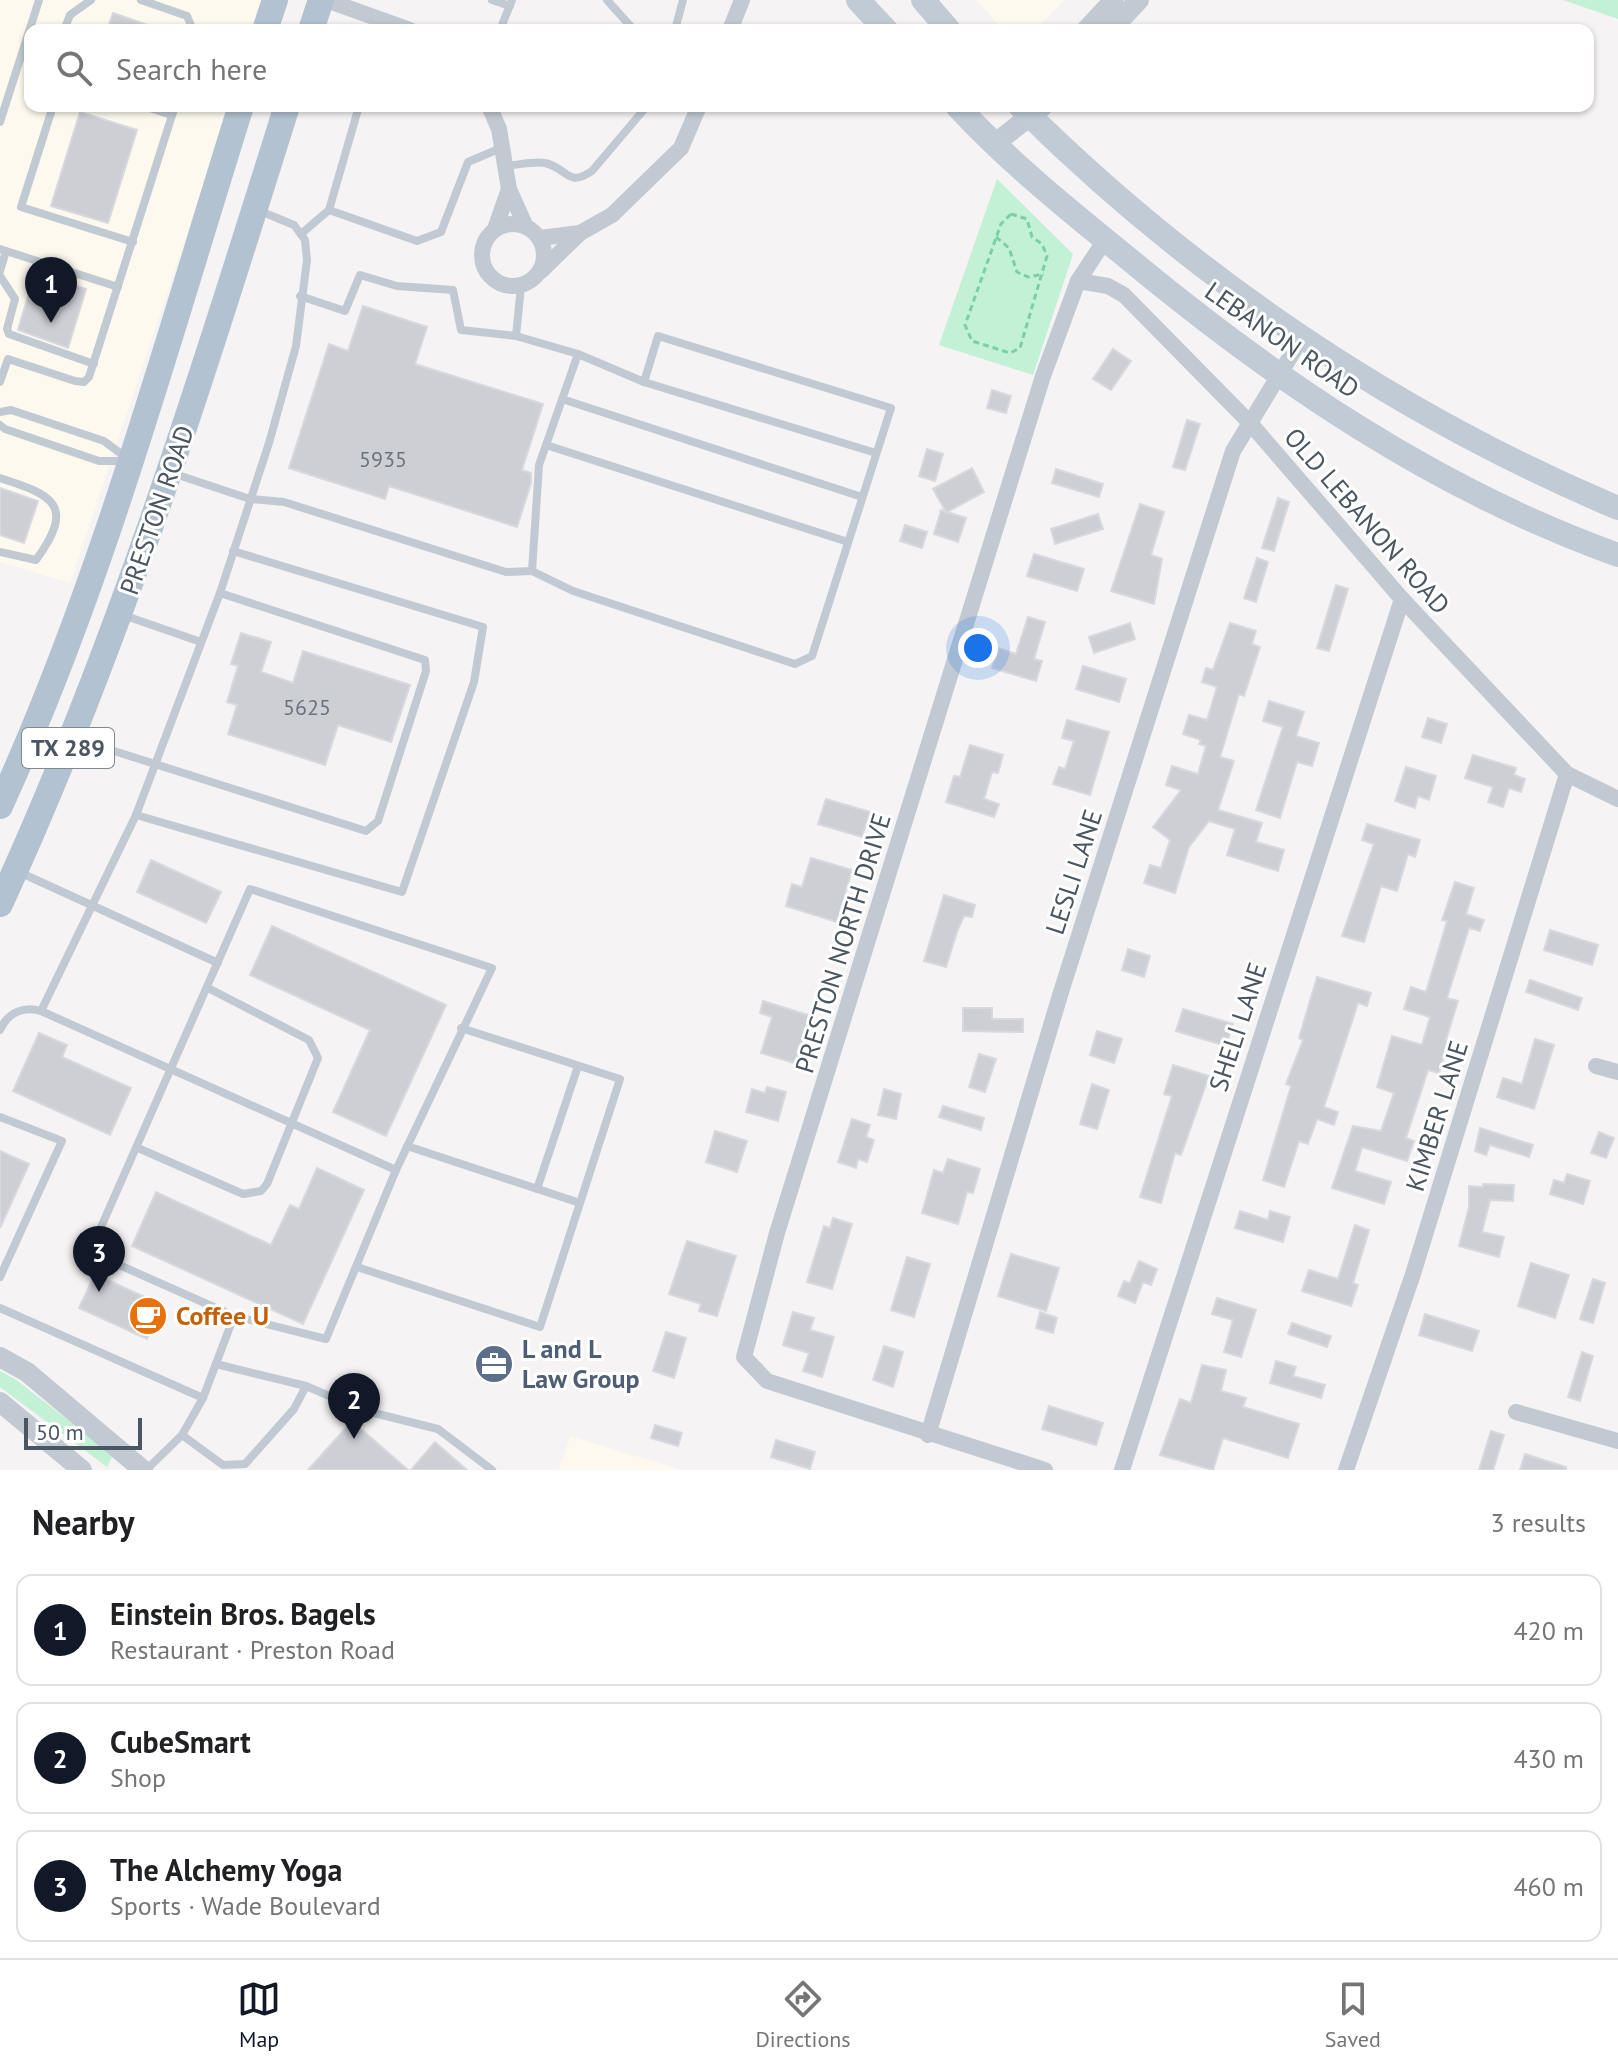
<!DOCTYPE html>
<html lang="en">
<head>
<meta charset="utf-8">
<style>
  :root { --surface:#fff; --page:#f6f6f6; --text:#202124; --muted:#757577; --line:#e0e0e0; --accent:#111827 }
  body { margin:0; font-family:"PT Sans",sans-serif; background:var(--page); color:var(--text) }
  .scale { position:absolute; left:24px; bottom:20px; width:118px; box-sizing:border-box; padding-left:8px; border:4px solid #4a5661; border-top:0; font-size:22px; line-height:28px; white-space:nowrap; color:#4a5661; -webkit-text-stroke:6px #fff; paint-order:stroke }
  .you { position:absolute; left:978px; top:648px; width:28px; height:28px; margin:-20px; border:6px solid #fff; border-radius:50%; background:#1a73e8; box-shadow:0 0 0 12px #1a73e833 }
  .badge { display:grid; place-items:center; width:52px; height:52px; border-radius:50%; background:var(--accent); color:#fff; font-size:26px; font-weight:700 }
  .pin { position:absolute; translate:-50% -66px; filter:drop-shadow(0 2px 4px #0008) }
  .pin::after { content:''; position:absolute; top:42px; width:28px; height:24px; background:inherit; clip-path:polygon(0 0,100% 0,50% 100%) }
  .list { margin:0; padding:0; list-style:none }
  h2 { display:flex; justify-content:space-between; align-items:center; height:104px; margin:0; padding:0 32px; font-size:34px }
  h2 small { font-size:26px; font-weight:400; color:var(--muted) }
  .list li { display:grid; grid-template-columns:52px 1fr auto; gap:24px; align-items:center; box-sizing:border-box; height:112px; margin:0 16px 16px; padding:0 16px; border:2px solid var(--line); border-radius:16px }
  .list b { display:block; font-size:30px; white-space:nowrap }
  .list p { margin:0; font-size:26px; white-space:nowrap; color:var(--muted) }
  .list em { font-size:26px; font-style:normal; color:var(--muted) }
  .icon { flex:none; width:44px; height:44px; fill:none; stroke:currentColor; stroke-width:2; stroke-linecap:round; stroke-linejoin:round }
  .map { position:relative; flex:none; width:1618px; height:1470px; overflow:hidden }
  .search { position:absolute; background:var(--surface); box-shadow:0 2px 6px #0004; left:24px; right:24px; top:24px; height:88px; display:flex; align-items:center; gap:20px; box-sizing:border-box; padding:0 28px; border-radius:16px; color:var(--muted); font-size:30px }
  .sheet { height:488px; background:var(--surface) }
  nav { display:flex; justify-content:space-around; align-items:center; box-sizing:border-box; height:112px; border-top:2px solid var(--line); background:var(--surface); font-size:22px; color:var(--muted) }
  nav a { display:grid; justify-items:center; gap:4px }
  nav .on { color:var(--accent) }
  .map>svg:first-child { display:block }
  .commercial { fill:#fdf9ef }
  .green { fill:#c3f1d5 }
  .building { fill:#cdcfd5; stroke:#d7d9de; stroke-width:2 }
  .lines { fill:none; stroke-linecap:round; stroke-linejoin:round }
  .path { stroke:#7ad0a6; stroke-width:3; stroke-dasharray:6 4; stroke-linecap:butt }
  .service { stroke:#c1cad2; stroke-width:8 }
  .minor { stroke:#c1cad2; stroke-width:16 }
  .tertiary { stroke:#c1cad2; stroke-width:20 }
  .secondary { stroke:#c1cbd6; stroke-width:24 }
  .primary { stroke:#b3c2d1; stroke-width:26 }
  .labels { text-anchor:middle; stroke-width:6; stroke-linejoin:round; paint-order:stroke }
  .number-label { font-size:22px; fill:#6b747e }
  .shield { fill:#fff; stroke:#808990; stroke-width:2 }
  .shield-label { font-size:24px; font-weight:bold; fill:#4a5661 }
  .street-label { font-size:26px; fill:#4a5661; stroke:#fff }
  .food-label { font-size:26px; font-weight:bold; fill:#c56008; stroke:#fff; text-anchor:start }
  .service-label { font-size:26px; font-weight:bold; fill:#4e5e75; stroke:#fff; text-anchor:start }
</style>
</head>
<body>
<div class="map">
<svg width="1618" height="1470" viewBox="0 0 1618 1470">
  <rect width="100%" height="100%" fill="#f5f3f3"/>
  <!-- commercial -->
  <g class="commercial">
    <polygon points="0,0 266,0 256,30 30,30 30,106 230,106 70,583 0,562"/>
    <polygon points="976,0 1065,0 1035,30 1003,30"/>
    <polygon points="570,1436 596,1444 682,1470 559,1470"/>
  </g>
  <!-- green -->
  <g class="green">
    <polygon points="1563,0 1618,0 1618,19"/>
    <polygon points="997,179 1073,254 1033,375 939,345"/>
    <polygon points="0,1371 15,1379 113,1455 107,1467 0,1387"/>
  </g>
  <!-- building -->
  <g class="building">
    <polygon points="113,13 156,28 156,30 107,30"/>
    <polygon points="80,112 137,130 108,223 51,206"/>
    <polygon points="35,273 86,289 68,348 18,330"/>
    <polygon points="363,306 427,327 415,364 543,404 522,470 531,473 531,483 517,527 389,486 385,499 289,468 329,344 348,351"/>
    <polygon points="1113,349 1131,361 1111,390 1093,379"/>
    <polygon points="992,390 1011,396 1006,413 987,408"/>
    <polygon points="1187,420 1200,424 1185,470 1173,467"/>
    <polygon points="927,449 943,454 935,481 919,476"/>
    <polygon points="972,468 984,492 947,512 966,518 958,542 934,534 941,510 946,512 933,489"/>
    <polygon points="1056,469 1103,484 1099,497 1052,483"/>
    <polygon points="0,488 38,501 24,543 0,535"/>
    <polygon points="1278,498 1289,502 1274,551 1262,548"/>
    <polygon points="1140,504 1164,512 1151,555 1162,559 1154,604 1111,591"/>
    <polygon points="1098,514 1103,529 1055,544 1051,529"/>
    <polygon points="905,525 927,532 922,548 900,541"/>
    <polygon points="1034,554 1084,569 1077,591 1027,576"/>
    <polygon points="1257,558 1268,562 1256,602 1244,598"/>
    <polygon points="1336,585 1348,589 1329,651 1317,648"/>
    <polygon points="1028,617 1045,622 1034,659 1042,661 1036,681 992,668 998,648 1016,654"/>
    <polygon points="1130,623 1135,639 1094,653 1089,637"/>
    <polygon points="1230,623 1256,631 1252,644 1260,647 1244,696 1239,694 1220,757 1234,761 1218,810 1262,823 1256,842 1284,850 1278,871 1227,855 1235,829 1209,821 1189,847 1175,893 1144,883 1150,865 1161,868 1170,840 1153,827 1181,790 1166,785 1172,766 1198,774 1206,746 1199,744 1201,740 1183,734 1189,715 1207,720 1217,687 1202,682 1206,668 1213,670"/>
    <polygon points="241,633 271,642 261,672 293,683 303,651 410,685 391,742 338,725 325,765 228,734 237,705 227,702 238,666 231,664"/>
    <polygon points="1083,666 1126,679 1119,702 1076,689"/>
    <polygon points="1269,701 1304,712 1296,736 1319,743 1312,766 1297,762 1280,818 1256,810 1283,727 1263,721"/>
    <polygon points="1428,718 1447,724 1441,743 1422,737"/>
    <polygon points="1067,720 1109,732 1090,795 1053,784 1059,767 1065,769 1074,741 1062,738"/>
    <polygon points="970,745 1003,755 998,773 992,772 984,799 999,804 994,817 946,802 954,776 960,777"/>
    <polygon points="1473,755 1516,768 1514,775 1525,779 1521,792 1509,788 1503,807 1488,802 1493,787 1465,778"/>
    <polygon points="1406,767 1436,776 1429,800 1418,796 1415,808 1395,801"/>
    <polygon points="826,799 870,812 862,837 818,824"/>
    <polygon points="1367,824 1420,840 1415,857 1408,854 1397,891 1381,886 1364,942 1342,936 1374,844 1362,840"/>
    <polygon points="811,858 852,870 837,922 786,906 792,884 802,887"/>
    <polygon points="151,860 221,892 206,923 137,892"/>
    <polygon points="1455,882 1474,888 1466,914 1484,920 1480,931 1469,928 1447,998 1458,1001 1446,1040 1448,1041 1439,1073 1428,1070 1406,1138 1414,1141 1407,1161 1362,1147 1355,1171 1391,1182 1384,1204 1332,1188 1353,1126 1381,1131 1394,1093 1377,1087 1392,1036 1422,1045 1430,1017 1404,1009 1411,987 1426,992 1447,921 1442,920"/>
    <polygon points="944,895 975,905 972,917 964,916 958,929 946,967 924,961"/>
    <polygon points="272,926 446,1005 386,1136 333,1112 370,1030 250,975"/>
    <polygon points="1550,930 1598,945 1592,965 1544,950"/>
    <polygon points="1128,949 1150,956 1144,977 1122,970"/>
    <polygon points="1317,977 1371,993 1367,1006 1358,1003 1324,1107 1338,1112 1334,1125 1317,1119 1308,1144 1299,1141 1284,1187 1263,1180 1291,1086 1286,1084 1303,1040 1299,1038"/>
    <polygon points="1530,980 1582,998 1578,1010 1526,992"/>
    <polygon points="763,1001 811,1016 797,1064 761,1053 772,1017 760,1013"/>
    <polygon points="963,1008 992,1008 992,1019 1023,1019 1023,1032 963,1031"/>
    <polygon points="1183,1009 1233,1024 1226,1046 1176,1031"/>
    <polygon points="1097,1031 1122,1039 1114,1063 1090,1055"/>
    <polygon points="39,1033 67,1045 62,1057 131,1088 110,1135 13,1091"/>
    <polygon points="1535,1039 1554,1045 1534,1109 1497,1097 1503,1078 1522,1084"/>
    <polygon points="979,1054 996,1059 985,1092 969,1087"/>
    <polygon points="1173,1065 1209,1076 1181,1155 1175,1153 1161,1203 1140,1197 1172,1096 1164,1094"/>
    <polygon points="1092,1084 1109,1090 1097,1129 1080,1124"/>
    <polygon points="767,1087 786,1092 778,1121 746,1112 752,1089 765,1093"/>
    <polygon points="884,1089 901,1094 896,1119 878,1115"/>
    <polygon points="943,1106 984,1118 981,1130 939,1117"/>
    <polygon points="852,1119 870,1125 866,1137 874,1140 867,1162 858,1159 856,1168 838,1162"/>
    <polygon points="1480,1128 1533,1145 1529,1157 1490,1145 1486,1155 1475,1151"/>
    <polygon points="715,1131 747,1141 737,1172 706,1162"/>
    <polygon points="1599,1132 1614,1138 1606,1158 1591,1153"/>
    <polygon points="0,1151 29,1164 0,1228"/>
    <polygon points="948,1159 980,1169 973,1193 967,1192 958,1224 922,1213 934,1170 943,1173"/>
    <polygon points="317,1168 364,1190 303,1324 132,1246 156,1192 271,1245 290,1205 299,1209"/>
    <polygon points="1567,1174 1590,1181 1583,1204 1550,1194 1554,1180 1564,1183"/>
    <polygon points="1483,1184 1514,1185 1513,1201 1490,1200 1482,1232 1504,1237 1499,1257 1459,1246 1469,1207 1469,1186 1483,1187"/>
    <polygon points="1240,1211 1268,1220 1270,1211 1290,1217 1283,1242 1235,1228"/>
    <polygon points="833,1218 852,1224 832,1289 807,1282 824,1226 830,1228"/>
    <polygon points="1355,1225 1369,1230 1353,1283 1358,1285 1351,1306 1302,1291 1309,1270 1338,1279"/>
    <polygon points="687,1241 736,1256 717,1316 699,1311 701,1304 669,1294"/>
    <polygon points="1011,1254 1059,1268 1046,1311 998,1296"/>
    <polygon points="907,1257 930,1264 914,1317 891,1310"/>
    <polygon points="1139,1261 1157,1269 1151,1285 1143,1282 1135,1303 1118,1296 1124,1281 1130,1283"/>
    <polygon points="1531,1263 1569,1275 1555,1318 1518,1306"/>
    <polygon points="95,1274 162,1305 147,1339 79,1308"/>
    <polygon points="1593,1279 1605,1283 1593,1323 1580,1319"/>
    <polygon points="1217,1298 1256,1310 1241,1357 1224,1352 1233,1320 1212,1314"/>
    <polygon points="793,1312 814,1318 810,1330 834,1337 822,1377 803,1371 809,1353 783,1345"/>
    <polygon points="1040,1312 1057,1318 1053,1333 1036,1328"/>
    <polygon points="1425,1314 1479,1331 1472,1351 1419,1335"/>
    <polygon points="1292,1323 1331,1336 1327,1347 1288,1334"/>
    <polygon points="666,1332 686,1338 674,1378 653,1371"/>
    <polygon points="884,1346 903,1352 893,1387 873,1380"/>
    <polygon points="1582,1352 1593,1356 1580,1401 1568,1397"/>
    <polygon points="1276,1361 1296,1367 1293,1376 1325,1385 1321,1398 1270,1383"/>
    <polygon points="1202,1365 1226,1370 1221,1391 1246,1398 1243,1407 1299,1424 1288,1458 1223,1438 1213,1470 1160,1455 1180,1399 1191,1403"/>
    <polygon points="1049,1406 1103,1423 1096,1445 1042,1429"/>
    <polygon points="352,1421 408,1470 308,1470"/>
    <polygon points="655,1425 682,1433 678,1446 651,1438"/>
    <polygon points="1491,1431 1504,1435 1493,1470 1479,1470"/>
    <polygon points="776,1440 815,1452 810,1469 771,1457"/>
    <polygon points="435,1442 467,1470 411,1470"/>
    <polygon points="1525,1454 1566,1467 1566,1470 1520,1470"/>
  </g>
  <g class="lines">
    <!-- path -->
    <g class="path">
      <polygon points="1011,214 1027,219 1032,237 1042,244 1047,256 1020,348 1010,353 972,341 965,325 1001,224"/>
      <polyline points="996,237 1009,248 1017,272 1028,277 1044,274"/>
    </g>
    <!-- service -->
    <g class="service">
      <polyline points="141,0 187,16 193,30"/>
      <polyline points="492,0 510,6"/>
      <polyline points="607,0 634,30"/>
      <polyline points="64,30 70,15 91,0"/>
      <polyline points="500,30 512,0"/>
      <polyline points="675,30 683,0"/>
      <polyline points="53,106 21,207 133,242"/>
      <polyline points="143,106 172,115"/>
      <polyline points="0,122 39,0"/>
      <path d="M 505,166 C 518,165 533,161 545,163 C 568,168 567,188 592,171 L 647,106"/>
      <polyline points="329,210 359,106"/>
      <polyline points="301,234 329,210 417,241 441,232 468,162 501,148"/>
      <polyline points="0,249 6,251 0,271"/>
      <polyline points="6,251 118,287"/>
      <polyline points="0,276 15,299 7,329 9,334 94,364"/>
      <polyline points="300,296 345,311 360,275 397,286 453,290 461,330 516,336 521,286"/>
      <polyline points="516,336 578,354 644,382 658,336 891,408 812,656 795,664 573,591 532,571"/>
      <polyline points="0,382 8,359 75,381 84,382 89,377 175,106"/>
      <polyline points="644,382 876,453"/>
      <polyline points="562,399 862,497"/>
      <polyline points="0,412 11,410 104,441 128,459"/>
      <polyline points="0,425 5,429 99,461 127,461"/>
      <polyline points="546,445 848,542"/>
      <polyline points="172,473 250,499 284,502 506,572 532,571 539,465 578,354"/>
      <path d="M 0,478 C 53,495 76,505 36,560 L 0,552"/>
      <polyline points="233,551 483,627 474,682 402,892 136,815 220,593 269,443 296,346 307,260 305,240 294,225 260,211"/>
      <polyline points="123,615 201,642"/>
      <polyline points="73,738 366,831 378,821 426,671 425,660 220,593"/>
      <polyline points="19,872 218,963"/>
      <polygon points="250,889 492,968 396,1170 326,1339 234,1316 90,1252"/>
      <polyline points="41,1011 136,815"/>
      <path d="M 0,1030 C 8,1012 24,1006 41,1011 L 396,1170"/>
      <polyline points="0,1117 62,1141 0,1277"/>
      <polyline points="407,1146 580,1203"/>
      <polyline points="138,1148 243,1194 261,1191 267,1184 318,1058 309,1040 208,988"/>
      <polyline points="537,1189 578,1066"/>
      <polyline points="357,1267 540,1327 620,1079 461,1028"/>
      <polyline points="0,1308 203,1398"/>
      <polyline points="306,1386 362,1410 438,1429 492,1470"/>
      <polyline points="182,1435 223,1465 245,1464 294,1409 306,1386 216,1364"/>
      <polyline points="146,1470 182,1435 203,1398 234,1316"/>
    </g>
    <!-- minor -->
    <g class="minor">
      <polyline points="326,0 410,30"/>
      <polyline points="730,30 742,0"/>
      <polyline points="489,106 499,129 509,189 526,227"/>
      <circle cx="513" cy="255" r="31"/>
      <polyline points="495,229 509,189"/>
      <polyline points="540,238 580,233"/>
      <polyline points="541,271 580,233 612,215 681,148 699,106"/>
      <polyline points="1078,281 1108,286 1124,295 1250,423 1402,599 1567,774 1618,799"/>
      <polyline points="1596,1066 1618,1072"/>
      <polyline points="1516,1412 1618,1441"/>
      <polyline points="928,1435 1061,992 1233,451 1301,339"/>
      <polyline points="1045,1470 767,1381 744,1357 777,1233 1043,376 1078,281 1105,240"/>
      <polyline points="1122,1470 1402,599"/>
      <polyline points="1346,1470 1413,1274 1567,774"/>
    </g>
    <!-- tertiary -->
    <g class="tertiary">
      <polyline points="1086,30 1114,0"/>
      <polyline points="1111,30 1139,0"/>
      <polyline points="993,145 1043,106"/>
      <polyline points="0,1357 27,1372 143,1470"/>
      <polyline points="0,1402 82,1470"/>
    </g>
    <!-- secondary -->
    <g class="secondary">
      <polyline points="858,0 886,30"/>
      <polyline points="923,0 949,30"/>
      <path d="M 957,106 C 1008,161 1066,208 1124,255 C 1273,379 1434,489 1618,555"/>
      <path d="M 1020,106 C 1192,277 1395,414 1618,508"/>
    </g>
    <!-- primary -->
    <g class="primary">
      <polyline points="265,30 275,0"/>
      <polyline points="311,30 321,0"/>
      <path d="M 0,806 C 103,581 167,341 241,106"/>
      <path d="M 0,904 C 119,646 202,376 287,106"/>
    </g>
  </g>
  <!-- icons -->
  <defs>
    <g id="cafe-disc" transform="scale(2)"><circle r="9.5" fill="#e8710a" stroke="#fff"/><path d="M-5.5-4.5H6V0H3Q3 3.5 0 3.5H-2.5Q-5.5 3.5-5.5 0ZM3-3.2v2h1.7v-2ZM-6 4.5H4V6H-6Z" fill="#fff"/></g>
    <g id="office-disc" transform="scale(2)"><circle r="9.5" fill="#5c6f8a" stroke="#fff"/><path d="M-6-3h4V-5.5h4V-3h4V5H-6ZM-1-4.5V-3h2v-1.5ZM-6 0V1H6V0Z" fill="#fff"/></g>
  </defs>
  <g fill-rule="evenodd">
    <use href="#cafe-disc" x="148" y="1316"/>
    <use href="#office-disc" x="494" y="1364"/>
  </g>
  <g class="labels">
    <!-- number labels -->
    <g class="number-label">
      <text x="383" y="467">5935</text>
      <text x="307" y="715">5625</text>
    </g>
    <!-- shield labels -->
    <rect class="shield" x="22" y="728" width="92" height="40" rx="6"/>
    <g class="shield-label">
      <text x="68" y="756">TX 289</text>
    </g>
    <!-- street labels -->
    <g class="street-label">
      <text transform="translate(1282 340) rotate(35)" y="9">LEBANON ROAD</text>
      <text transform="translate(157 510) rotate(-71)" y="9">PRESTON ROAD</text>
      <text transform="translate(1367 521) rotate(49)" y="9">OLD LEBANON ROAD</text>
      <text transform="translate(1074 872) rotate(-72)" y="9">LESLI LANE</text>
      <text transform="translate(843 943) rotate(-73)" y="9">PRESTON NORTH DRIVE</text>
      <text transform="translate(1238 1027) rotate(-72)" y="9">SHELI LANE</text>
      <text transform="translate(1437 1116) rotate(-73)" y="9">KIMBER LANE</text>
    </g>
    <!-- food labels -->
    <g class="food-label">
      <text x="176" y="1325">Coffee U</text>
    </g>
    <!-- service labels -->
    <g class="service-label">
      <text x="522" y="1358">L and L<tspan x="522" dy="30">Law Group</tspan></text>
    </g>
  </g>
</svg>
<div class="scale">50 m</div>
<div class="you"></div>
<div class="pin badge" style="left:51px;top:323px">1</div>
<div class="pin badge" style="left:354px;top:1439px">2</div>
<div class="pin badge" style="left:99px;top:1292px">3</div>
<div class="search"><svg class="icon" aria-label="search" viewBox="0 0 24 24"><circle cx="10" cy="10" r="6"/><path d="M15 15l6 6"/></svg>Search here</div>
</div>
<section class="sheet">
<h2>Nearby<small>3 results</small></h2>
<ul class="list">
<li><span class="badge">1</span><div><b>Einstein Bros. Bagels</b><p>Restaurant · Preston Road</p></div><em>420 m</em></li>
<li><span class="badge">2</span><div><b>CubeSmart</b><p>Shop</p></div><em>430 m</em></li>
<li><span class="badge">3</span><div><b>The Alchemy Yoga</b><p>Sports · Wade Boulevard</p></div><em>460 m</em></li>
</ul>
</section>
<nav>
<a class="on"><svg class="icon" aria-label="map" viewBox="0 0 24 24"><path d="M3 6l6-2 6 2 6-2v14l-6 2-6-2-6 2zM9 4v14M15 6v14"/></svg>Map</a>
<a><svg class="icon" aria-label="directions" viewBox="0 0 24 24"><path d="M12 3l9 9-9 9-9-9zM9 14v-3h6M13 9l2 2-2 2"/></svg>Directions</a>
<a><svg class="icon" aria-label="saved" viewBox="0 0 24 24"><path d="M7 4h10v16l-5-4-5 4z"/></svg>Saved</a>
</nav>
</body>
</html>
